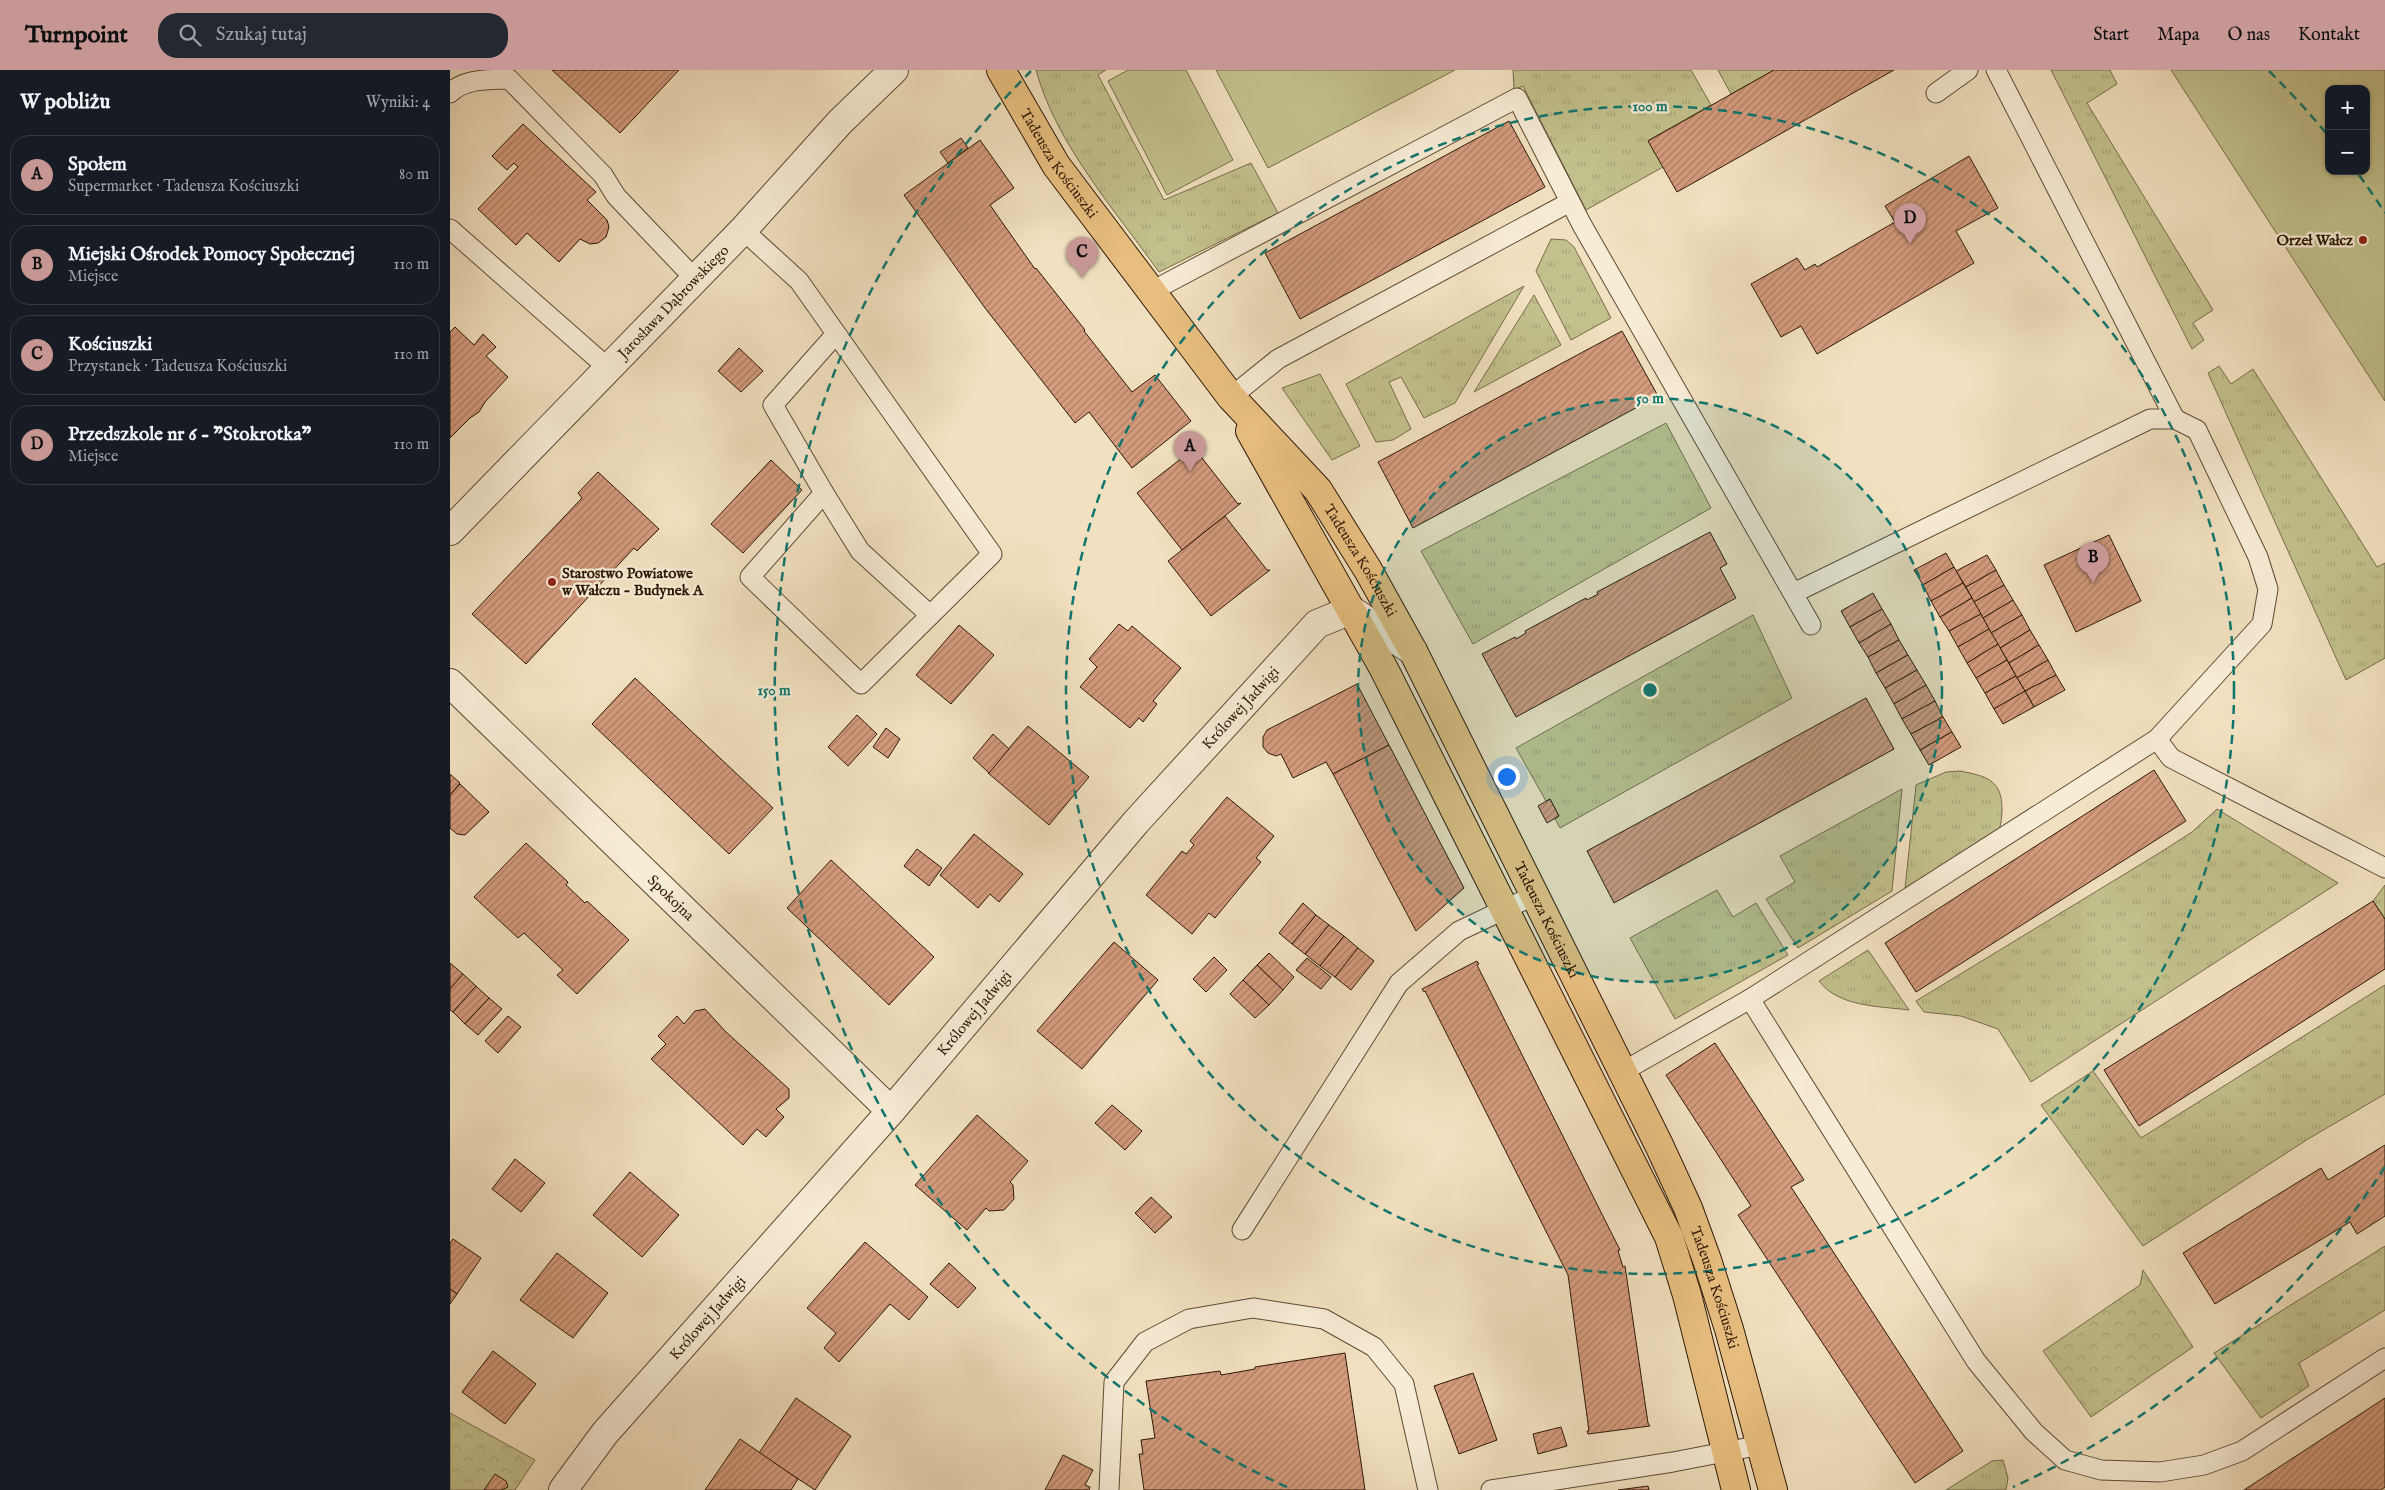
<!DOCTYPE html>
<html lang="pl">
<head>
<meta charset="utf-8">
<style>
  :root { --surface:#171b24; --page:#242831; --text:#f1f3f6; --muted:#9ea1a6; --line:#363941; --accent:#c59692 }
  body { margin:0; font-family:"IM FELL English",serif; background:var(--page); color:var(--text) }
  .controls { position:absolute; right:15px; top:15px; display:grid; overflow:hidden; border-radius:10px; box-shadow:0 1px 4px #0004 }
  .controls button { width:45px; height:45px; display:grid; place-items:center; padding:0; border:0; border-bottom:1px solid var(--line); background:var(--surface); color:var(--text); font:25px sans-serif }
  .you { position:absolute; left:1056px; top:706px; width:18px; height:18px; margin:-12px; border:4px solid #fff; border-radius:50%; background:#1a73e8; box-shadow:0 0 0 8px #1a73e833 }
  .badge { display:grid; place-items:center; width:32px; height:32px; border-radius:50%; background:var(--accent); color:#111; font-size:16px; font-weight:700 }
  .pin { position:absolute; translate:-50% -41px; filter:drop-shadow(0 1px 2px #0008) }
  .pin::after { content:''; position:absolute; top:26px; width:18px; height:15px; background:inherit; clip-path:polygon(0 0,100% 0,50% 100%) }
  .list { margin:0; padding:0; list-style:none }
  h2 { display:flex; justify-content:space-between; align-items:center; height:65px; margin:0; padding:0 20px; font-size:21px }
  h2 small { font-size:16px; font-weight:400; color:var(--muted) }
  .list li { display:grid; grid-template-columns:32px 1fr auto; gap:15px; align-items:center; box-sizing:border-box; height:80px; margin:0 10px 10px; padding:0 10px; border:1px solid var(--line); border-radius:20px }
  .list b { display:block; font-size:19px; white-space:nowrap }
  .list p { margin:0; font-size:16px; white-space:nowrap; color:var(--muted) }
  .list em { font-size:16px; font-style:normal; color:var(--muted) }
  .icon { flex:none; width:28px; height:28px; fill:none; stroke:currentColor; stroke-width:2; stroke-linecap:round; stroke-linejoin:round }
  .map { position:relative; flex:none; width:1935px; height:1420px; overflow:hidden }
  header { display:flex; align-items:center; gap:30px; box-sizing:border-box; height:70px; padding:0 25px; background:var(--accent); color:#111 }
  header strong { font-size:24px }
  nav { display:flex; gap:28px; margin-inline-start:auto; font-size:18px }
  .search { width:350px; height:45px; background:var(--page); display:flex; align-items:center; gap:12px; box-sizing:border-box; padding:0 18px; border-radius:20px; color:var(--muted); font-size:19px }
  main { display:flex }
  aside { flex:1; background:var(--surface) }
  .map>svg:first-child { display:block }
  .grass { fill:url(#grass-tufts); stroke:#786c4a }
  .park { fill:url(#park-crowns); stroke:#786c4a }
  .pitch { fill:#c2c18d; stroke:#786c4a; fill-rule:evenodd }
  .building { fill:url(#building-hatch); stroke:#2d1807 }
  .lines { fill:none; stroke-linecap:round; stroke-linejoin:round }
  .lane-casing { stroke:#5e4a35; stroke-width:21 }
  .street-casing { stroke:#5e4a35; stroke-width:30 }
  .primary-casing { stroke:#2d1807; stroke-width:30 }
  .lane { stroke:#f7ecd6; stroke-width:19 }
  .street { stroke:#f7ecd6; stroke-width:28 }
  .primary { stroke:#e9c080; stroke-width:28 }
  .ring { fill:none; stroke:#0f766e; stroke-width:2.5; stroke-dasharray:9 6 }
  .poi-dot { fill:#8f2418; stroke:#f7ecd6; stroke-width:2 }
  .labels { text-anchor:middle; stroke-width:4.5; stroke-linejoin:round; paint-order:stroke }
  .street-label { font-size:15px; fill:#2d1807; stroke:#f7ecd6 }
  .poi-label { font-size:15px; font-weight:bold; fill:#2d1807; stroke:#f7ecd6; text-anchor:end }
  .centre { fill:#0f766e; stroke:#f7ecd6; stroke-width:2.5 }
  .ring-label { font-size:15px; text-anchor:middle; font-weight:bold; fill:#0f766e; stroke:#f7ecd6; stroke-width:4.5; stroke-linejoin:round; paint-order:stroke }
</style>
</head>
<body>
<header>
<strong>Turnpoint</strong>
<div class="search"><svg class="icon" aria-label="search" viewBox="0 0 24 24"><circle cx="10" cy="10" r="6"/><path d="M15 15l6 6"/></svg>Szukaj tutaj</div>
<nav><a>Start</a><a>Mapa</a><a>O nas</a><a>Kontakt</a></nav>
</header>
<main>
<aside>
<h2>W pobliżu<small>Wyniki: 4</small></h2>
<ul class="list">
<li><span class="badge">A</span><div><b>Społem</b><p>Supermarket · Tadeusza Kościuszki</p></div><em>80 m</em></li>
<li><span class="badge">B</span><div><b>Miejski Ośrodek Pomocy Społecznej</b><p>Miejsce</p></div><em>110 m</em></li>
<li><span class="badge">C</span><div><b>Kościuszki</b><p>Przystanek · Tadeusza Kościuszki</p></div><em>110 m</em></li>
<li><span class="badge">D</span><div><b>Przedszkole nr 6 - &quot;Stokrotka&quot;</b><p>Miejsce</p></div><em>110 m</em></li>
</ul>
</aside>
<div class="map">
<svg width="1935" height="1420" viewBox="0 0 1935 1420">
  <defs>
    <pattern id="grass-tufts" width="24" height="20" patternUnits="userSpaceOnUse" patternTransform="scale(1.25)"><rect width="24" height="20" fill="#c2c18d"/><path d="M3 7l-1-3M5 7V3M7 7l1-3M15 17l-1-3M17 17v-4M19 17l1-3" fill="none" stroke="#a7a578"/></pattern>
    <pattern id="park-crowns" width="20" height="18" patternUnits="userSpaceOnUse" patternTransform="scale(1.25)"><rect width="20" height="18" fill="#c2c18d"/><path d="M2 6a3 3 0 1 1 6 0M12 15a3 3 0 1 1 6 0" fill="none" stroke="#a7a578"/></pattern>
    <pattern id="building-hatch" width="6" height="6" patternUnits="userSpaceOnUse" patternTransform="scale(1.25)"><rect width="6" height="6" fill="#d49b7d"/><path d="M-1 1l2-2M0 6l6-6M5 7l2-2" fill="none" stroke="#ac7d64"/></pattern>
  </defs>
  <rect width="100%" height="100%" fill="#f2e1c0"/>
  <filter id="stains"><feTurbulence type="fractalNoise" baseFrequency=".004" numOctaves="4"/><feColorMatrix values="0 0 0 0 .2 0 0 0 0 .09 0 0 0 0 .02 0 0 0 .5 -.17"/></filter>
  <radialGradient id="worn" r=".72"><stop offset=".6" stop-color="#630" stop-opacity="0"/><stop offset="1" stop-color="#630" stop-opacity=".3"/></radialGradient>
  <!-- grass -->
  <g class="grass">
    <path d="M 586,0 L 656,0 L 648,5 L 714,130 L 801,93 L 828,143 L 709,202 C 665,140 606,74 586,0 Z"/>
    <polygon points="1063,0 1241,0 1261,35 1199,70 1213,97 1136,140 1073,16 1064,20"/>
    <polygon points="1268,0 1324,0 1281,24"/>
    <polygon points="1601,0 1660,0 1667,14 1637,33 1763,240 1743,253 1754,270 1742,279"/>
    <polygon points="1101,169 1116,170 1124,177 1161,248 1121,270 1086,201"/>
    <polygon points="1074,216 1005,333 974,348 951,307 939,312 961,359 943,370 926,372 896,314"/>
    <polygon points="1084,225 1111,275 1024,322"/>
    <polygon points="1769,296 1781,314 1803,299 1927,497 1935,493 1935,588 1896,610 1758,303"/>
    <polygon points="870,304 910,376 882,390 832,318"/>
    <polygon points="1216,353 1261,438 1023,574 971,481"/>
    <polygon points="1303,545 1342,628 1110,758 1105,749 1109,746 1100,729 1096,731 1066,678"/>
    <path d="M 1510,701 C 1535,706 1552,709 1552,739 C 1552,748 1551,755 1548,763 L 1455,818 L 1466,715 L 1496,702 Z"/>
    <polygon points="1452,719 1442,821 1348,878 1316,829 1345,812 1330,786"/>
    <polygon points="1767,739 1888,813 1581,1012 1548,959 1511,946 1474,942 1466,931 1711,782 1742,762"/>
    <polygon points="1935,815 1935,849 1923,831"/>
    <polygon points="1267,820 1283,847 1306,833 1338,885 1225,949 1180,868"/>
    <path d="M 1418,880 L 1459,940 C 1428,936 1389,937 1369,911 Z"/>
    <polygon points="1935,915 1935,1024 1858,1069 1693,1176 1591,1035 1643,1001 1691,1068"/>
    <polygon points="1935,1176 1935,1240 1849,1293 1859,1316 1811,1348 1764,1283"/>
    <polygon points="1542,1391 1553,1390 1558,1408 1556,1420 1496,1420"/>
  </g>
  <!-- park -->
  <g class="park">
    <polygon points="1693,1200 1743,1277 1641,1347 1593,1281 1690,1215"/>
    <polygon points="0,1343 85,1390 65,1420 0,1420"/>
  </g>
  <!-- pitch -->
  <g class="pitch">
    <polygon points="678,0 736,0 783,90 717,125 658,11"/>
    <polygon points="766,0 1005,0 818,98"/>
    <path d="M 1721,0 L 1935,0 L 1935,331 ZM 1879,19 L 1916,19 L 1916,101 L 1879,101 Z"/>
  </g>
  <!-- building -->
  <g class="building">
    <polygon points="102,0 229,0 170,63"/>
    <polygon points="1324,0 1444,0 1227,122 1198,71"/>
    <polygon points="1059,51 1095,117 850,249 815,183"/>
    <polygon points="73,54 146,122 137,130 157,150 159,157 156,167 148,173 140,174 130,169 109,192 77,163 66,175 28,139 68,97 64,93 57,100 42,86"/>
    <polygon points="511,68 518,78 498,93 490,82"/>
    <polygon points="530,70 564,118 540,135 585,199 586,198 635,260 634,261 682,322 705,305 741,351 682,398 639,342 625,353 535,238 454,125"/>
    <polygon points="1519,86 1548,138 1506,161 1524,193 1367,284 1351,256 1331,267 1301,214 1347,188 1355,200 1365,194 1367,197 1445,152 1435,136"/>
    <polygon points="5,257 24,275 33,264 46,277 36,286 58,307 35,332 29,342 20,348 0,368 0,262"/>
    <polygon points="1172,261 1208,326 963,458 928,392"/>
    <polygon points="289,278 313,301 291,322 268,301"/>
    <polygon points="746,377 745,379 788,434 791,433 732,480 687,423"/>
    <polygon points="321,390 352,420 293,483 261,454"/>
    <polygon points="148,402 209,459 187,481 184,478 76,594 22,544 132,428 128,423"/>
    <polygon points="775,446 817,500 820,500 761,546 718,491"/>
    <polygon points="1260,462 1277,494 1270,498 1286,528 1066,647 1032,584 1065,567 1066,569 1076,563 1075,561 1136,528 1137,530 1148,524 1147,522"/>
    <polygon points="1659,465 1691,531 1626,562 1594,495"/>
    <polygon points="1496,483 1504,497 1473,515 1464,500"/>
    <polygon points="1537,485 1546,500 1516,517 1506,501"/>
    <polygon points="1504,497 1513,513 1481,531 1473,515"/>
    <polygon points="1546,500 1554,515 1524,532 1516,517"/>
    <polygon points="1513,513 1522,528 1490,547 1481,531"/>
    <polygon points="1554,515 1563,530 1533,548 1524,532"/>
    <polygon points="1423,523 1432,539 1400,557 1391,541"/>
    <polygon points="1522,528 1531,544 1499,561 1490,547"/>
    <polygon points="1563,530 1572,545 1541,563 1533,548"/>
    <polygon points="1432,539 1441,554 1409,573 1400,557"/>
    <polygon points="1531,544 1539,559 1508,577 1499,561"/>
    <polygon points="1572,545 1580,560 1550,578 1541,563"/>
    <polygon points="669,554 678,561 682,556 731,598 703,631 707,634 693,652 689,648 680,658 630,617 647,597 639,589"/>
    <polygon points="1441,554 1449,570 1418,587 1409,573"/>
    <polygon points="509,555 544,585 501,634 466,605"/>
    <polygon points="1539,559 1548,574 1517,593 1508,577"/>
    <polygon points="1580,560 1589,575 1559,593 1550,578"/>
    <polygon points="1449,570 1458,585 1426,603 1418,587"/>
    <polygon points="1548,574 1557,590 1526,608 1517,593"/>
    <polygon points="1589,575 1598,590 1567,608 1559,593"/>
    <polygon points="1458,585 1467,600 1435,618 1426,603"/>
    <polygon points="1557,590 1566,606 1535,623 1526,608"/>
    <polygon points="1598,590 1606,605 1575,621 1567,608"/>
    <polygon points="1467,600 1476,615 1444,634 1435,618"/>
    <polygon points="1606,605 1615,620 1584,637 1575,621"/>
    <polygon points="1566,606 1575,621 1544,639 1535,623"/>
    <polygon points="185,608 323,738 279,784 142,654"/>
    <polygon points="907,614 939,675 883,704 876,692 843,708 831,684 826,686 818,683 813,677 813,667 817,660"/>
    <polygon points="1476,615 1485,631 1452,649 1444,634"/>
    <polygon points="1575,621 1584,637 1553,654 1544,639"/>
    <polygon points="1416,628 1444,679 1164,833 1137,781"/>
    <polygon points="1485,631 1493,647 1461,664 1452,649"/>
    <polygon points="407,645 427,664 398,696 378,677"/>
    <polygon points="1493,647 1502,662 1470,680 1461,664"/>
    <polygon points="578,656 639,707 599,755 538,703"/>
    <polygon points="436,658 450,669 438,688 423,677"/>
    <polygon points="1502,662 1511,677 1479,695 1470,680"/>
    <polygon points="543,664 559,679 539,703 523,688"/>
    <polygon points="939,675 1014,818 966,861 883,704"/>
    <polygon points="1704,700 1736,751 1466,922 1435,873"/>
    <polygon points="0,704 10,713 0,725"/>
    <polygon points="10,714 39,742 15,765 7,764 0,758 0,725"/>
    <polygon points="777,727 824,766 806,788 811,792 765,848 759,843 742,864 696,825 732,781 736,784 744,775 740,771"/>
    <polygon points="1100,729 1109,746 1097,753 1088,736"/>
    <polygon points="524,764 573,804 549,832 540,824 528,838 490,805"/>
    <polygon points="76,773 118,812 116,815 135,833 137,831 179,870 127,924 107,905 113,900 74,863 68,868 24,827"/>
    <polygon points="467,779 492,798 479,816 454,796"/>
    <polygon points="381,790 484,887 439,935 337,838"/>
    <polygon points="1923,831 1935,849 1935,899 1689,1056 1654,1000"/>
    <polygon points="853,833 866,845 842,874 829,863"/>
    <polygon points="866,845 879,855 855,884 842,874"/>
    <polygon points="879,855 894,866 870,896 855,884"/>
    <polygon points="894,866 908,878 885,907 870,896"/>
    <polygon points="664,872 708,910 632,999 587,961"/>
    <polygon points="908,878 924,891 901,920 885,907"/>
    <polygon points="819,883 844,907 833,920 807,895"/>
    <polygon points="764,887 777,900 756,922 743,909"/>
    <polygon points="857,888 881,907 871,919 846,900"/>
    <polygon points="1027,891 1029,894 1027,895 1170,1180 1168,1181 1173,1197 1175,1196 1198,1353 1200,1356 1138,1364 1137,1361 1139,1361 1118,1205 975,921 974,922 972,919"/>
    <polygon points="0,893 13,904 0,919"/>
    <polygon points="807,895 833,920 819,935 793,910"/>
    <polygon points="13,904 26,916 3,942 0,940 0,919"/>
    <polygon points="793,910 819,935 805,948 780,924"/>
    <polygon points="26,916 39,928 15,954 3,942"/>
    <polygon points="39,928 52,939 28,965 15,954"/>
    <polygon points="255,939 275,961 339,1019 339,1028 326,1039 334,1047 316,1067 307,1059 293,1075 201,989 216,974 208,966 227,946 234,954 245,941"/>
    <polygon points="58,946 71,957 48,983 35,971"/>
    <polygon points="1265,973 1354,1110 1341,1117 1513,1381 1465,1413 1288,1145 1301,1136 1216,1005"/>
    <polygon points="662,1035 692,1061 675,1080 645,1053"/>
    <polygon points="527,1045 578,1091 560,1112 563,1115 564,1129 554,1140 539,1141 536,1138 517,1160 465,1115"/>
    <polygon points="1935,1075 1935,1146 1907,1164 1900,1152 1765,1234 1733,1183 1871,1098 1878,1110"/>
    <polygon points="65,1089 95,1113 71,1142 42,1119"/>
    <polygon points="180,1102 229,1145 192,1187 143,1145"/>
    <polygon points="701,1127 722,1147 705,1163 685,1143"/>
    <polygon points="3,1169 31,1188 7,1224 0,1219 0,1173"/>
    <polygon points="415,1172 478,1227 459,1250 440,1234 389,1292 374,1278 386,1263 357,1238"/>
    <polygon points="107,1183 158,1223 123,1268 70,1230"/>
    <polygon points="499,1193 526,1218 508,1238 480,1214"/>
    <polygon points="0,1219 7,1224 0,1234"/>
    <polygon points="43,1281 86,1314 55,1354 12,1322"/>
    <polygon points="895,1283 915,1420 694,1420 689,1384 693,1384 691,1370 705,1368 696,1311 770,1301 771,1305 805,1299 805,1297"/>
    <polygon points="1023,1303 1047,1370 1009,1384 984,1316"/>
    <polygon points="346,1328 401,1366 365,1420 309,1383"/>
    <polygon points="1935,1328 1935,1417 1931,1420 1794,1420"/>
    <polygon points="1111,1357 1117,1376 1088,1384 1083,1364"/>
    <polygon points="290,1369 348,1409 341,1420 255,1420"/>
    <polygon points="613,1385 643,1400 635,1415 640,1417 639,1420 595,1420"/>
    <polygon points="45,1404 56,1411 58,1417 51,1420 34,1420"/>
    <polygon points="1198,1416 1199,1420 1168,1420"/>
  </g>
  <g class="lines">
    <!-- lane casing -->
    <g class="lane-casing">
      <g id="lane">
        <polyline points="1546,0 1725,349"/>
        <path d="M 0,23 C 15,8 40,10 59,9 L 153,105 L 166,126 L 245,209"/>
        <polyline points="1486,23 1518,0"/>
        <polyline points="0,159 158,298"/>
        <polyline points="293,160 349,211 542,484 411,614 300,507 374,423 323,335 385,265"/>
        <polyline points="702,221 1067,28 1132,155 1361,555"/>
        <polyline points="781,327 828,289 1120,132"/>
        <polyline points="374,423 410,481 480,545"/>
        <polyline points="1707,669 1721,688 1935,798"/>
        <polyline points="1300,929 1526,1291 1584,1362 1615,1390 1651,1400 1710,1402 1754,1395 1792,1381 1935,1288"/>
        <polyline points="1172,1002 1300,929 1707,669 1812,554 1818,519 1808,487 1747,360 1725,349 1700,349 1352,519 1342,521"/>
        <polyline points="792,1160 949,913 1009,861 1085,825"/>
        <polyline points="659,1420 664,1312 695,1272 739,1249 803,1238 874,1249 924,1277 954,1314 978,1420"/>
        <polyline points="1041,1420 1223,1392 1311,1375"/>
      </g>
    </g>
    <!-- street casing -->
    <g class="street-casing">
      <g id="street">
        <path id="s1" d="M 0,461 L 293,160 L 390,52 L 444,0"/>
        <path id="s2" d="M 0,613 L 441,1041"/>
        <path id="s3" d="M 113,1420 L 155,1363 L 441,1041 L 686,752 L 867,554 L 901,540 L 963,581"/>
      </g>
    </g>
    <!-- primary casing -->
    <g class="primary-casing">
      <g id="primary">
        <path id="s4" d="M 551,0 L 606,95 L 781,327 L 868,420 L 918,500 L 963,581 L 1209,1075 L 1238,1138 L 1257,1190 L 1279,1259 L 1323,1420"/>
        <polyline points="800,361 934,599 1219,1167 1237,1225 1286,1420"/>
      </g>
    </g>
    <!-- lane -->
    <use href="#lane" class="lane"/>
    <!-- street -->
    <use href="#street" class="street"/>
    <!-- primary -->
    <use href="#primary" class="primary"/>
  </g>
  <!-- distance rings -->
  <circle cx="1200" cy="620" r="292" fill="#0f766e" fill-opacity=".12"/>
  <g class="ring">
    <circle cx="1200" cy="620" r="292"/>
    <circle cx="1200" cy="620" r="584"/>
    <path d="M1935 1097A876 876 0 0 1 1563 1417M837 1417A876 876 0 0 1 581 1M1819 1A876 876 0 0 1 1876 63M1909 105A876 876 0 0 1 1935 143"/>
  </g>
  <!-- markers -->
  <g class="poi-dot">
    <circle cx="1913" cy="170" r="5"/>
    <circle cx="102" cy="512" r="5"/>
  </g>
  <g class="labels">
    <!-- street labels -->
    <g class="street-label">
      <text dy="5" stroke="none"><textPath href="#s4" startOffset="110">Tadeusza Kościuszki</textPath></text>
      <text dy="5" stroke="none"><textPath href="#s1" startOffset="320">Jarosława Dąbrowskiego</textPath></text>
      <text dy="5" stroke="none"><textPath href="#s4" startOffset="610">Tadeusza Kościuszki</textPath></text>
      <text dy="5" stroke="none"><textPath href="#s3" startOffset="1035">Królowej Jadwigi</textPath></text>
      <text dy="5" stroke="none"><textPath href="#s2" startOffset="308">Spokojna</textPath></text>
      <text dy="5" stroke="none"><textPath href="#s4" startOffset="1015">Tadeusza Kościuszki</textPath></text>
      <text dy="5" stroke="none"><textPath href="#s3" startOffset="630">Królowej Jadwigi</textPath></text>
      <text dy="5" stroke="none"><textPath href="#s4" startOffset="1420">Tadeusza Kościuszki</textPath></text>
      <text dy="5" stroke="none"><textPath href="#s3" startOffset="225">Królowej Jadwigi</textPath></text>
    </g>
    <!-- poi labels -->
    <g class="poi-label">
      <text x="1903" y="175">Orzeł Wałcz</text>
      <text x="112" y="508" text-anchor="start">Starostwo Powiatowe<tspan x="112" dy="17">w Wałczu - Budynek A</tspan></text>
    </g>
  </g>
  <circle cx="1200" cy="620" r="8" class="centre"/>
  <g class="ring-label">
    <text x="1200" y="41">100 m</text>
    <text x="1200" y="333">50 m</text>
    <text x="324" y="625">150 m</text>
  </g>
  <rect width="100%" height="100%" filter="url(#stains)"/>
  <rect width="100%" height="100%" fill="url(#worn)"/>
</svg>
<div class="controls">
<button>+</button>
<button>−</button>
</div>
<div class="you"></div>
<div class="pin badge" style="left:740px;top:402px">A</div>
<div class="pin badge" style="left:1643px;top:513px">B</div>
<div class="pin badge" style="left:632px;top:208px">C</div>
<div class="pin badge" style="left:1460px;top:174px">D</div>
</div>
</main>
</body>
</html>
